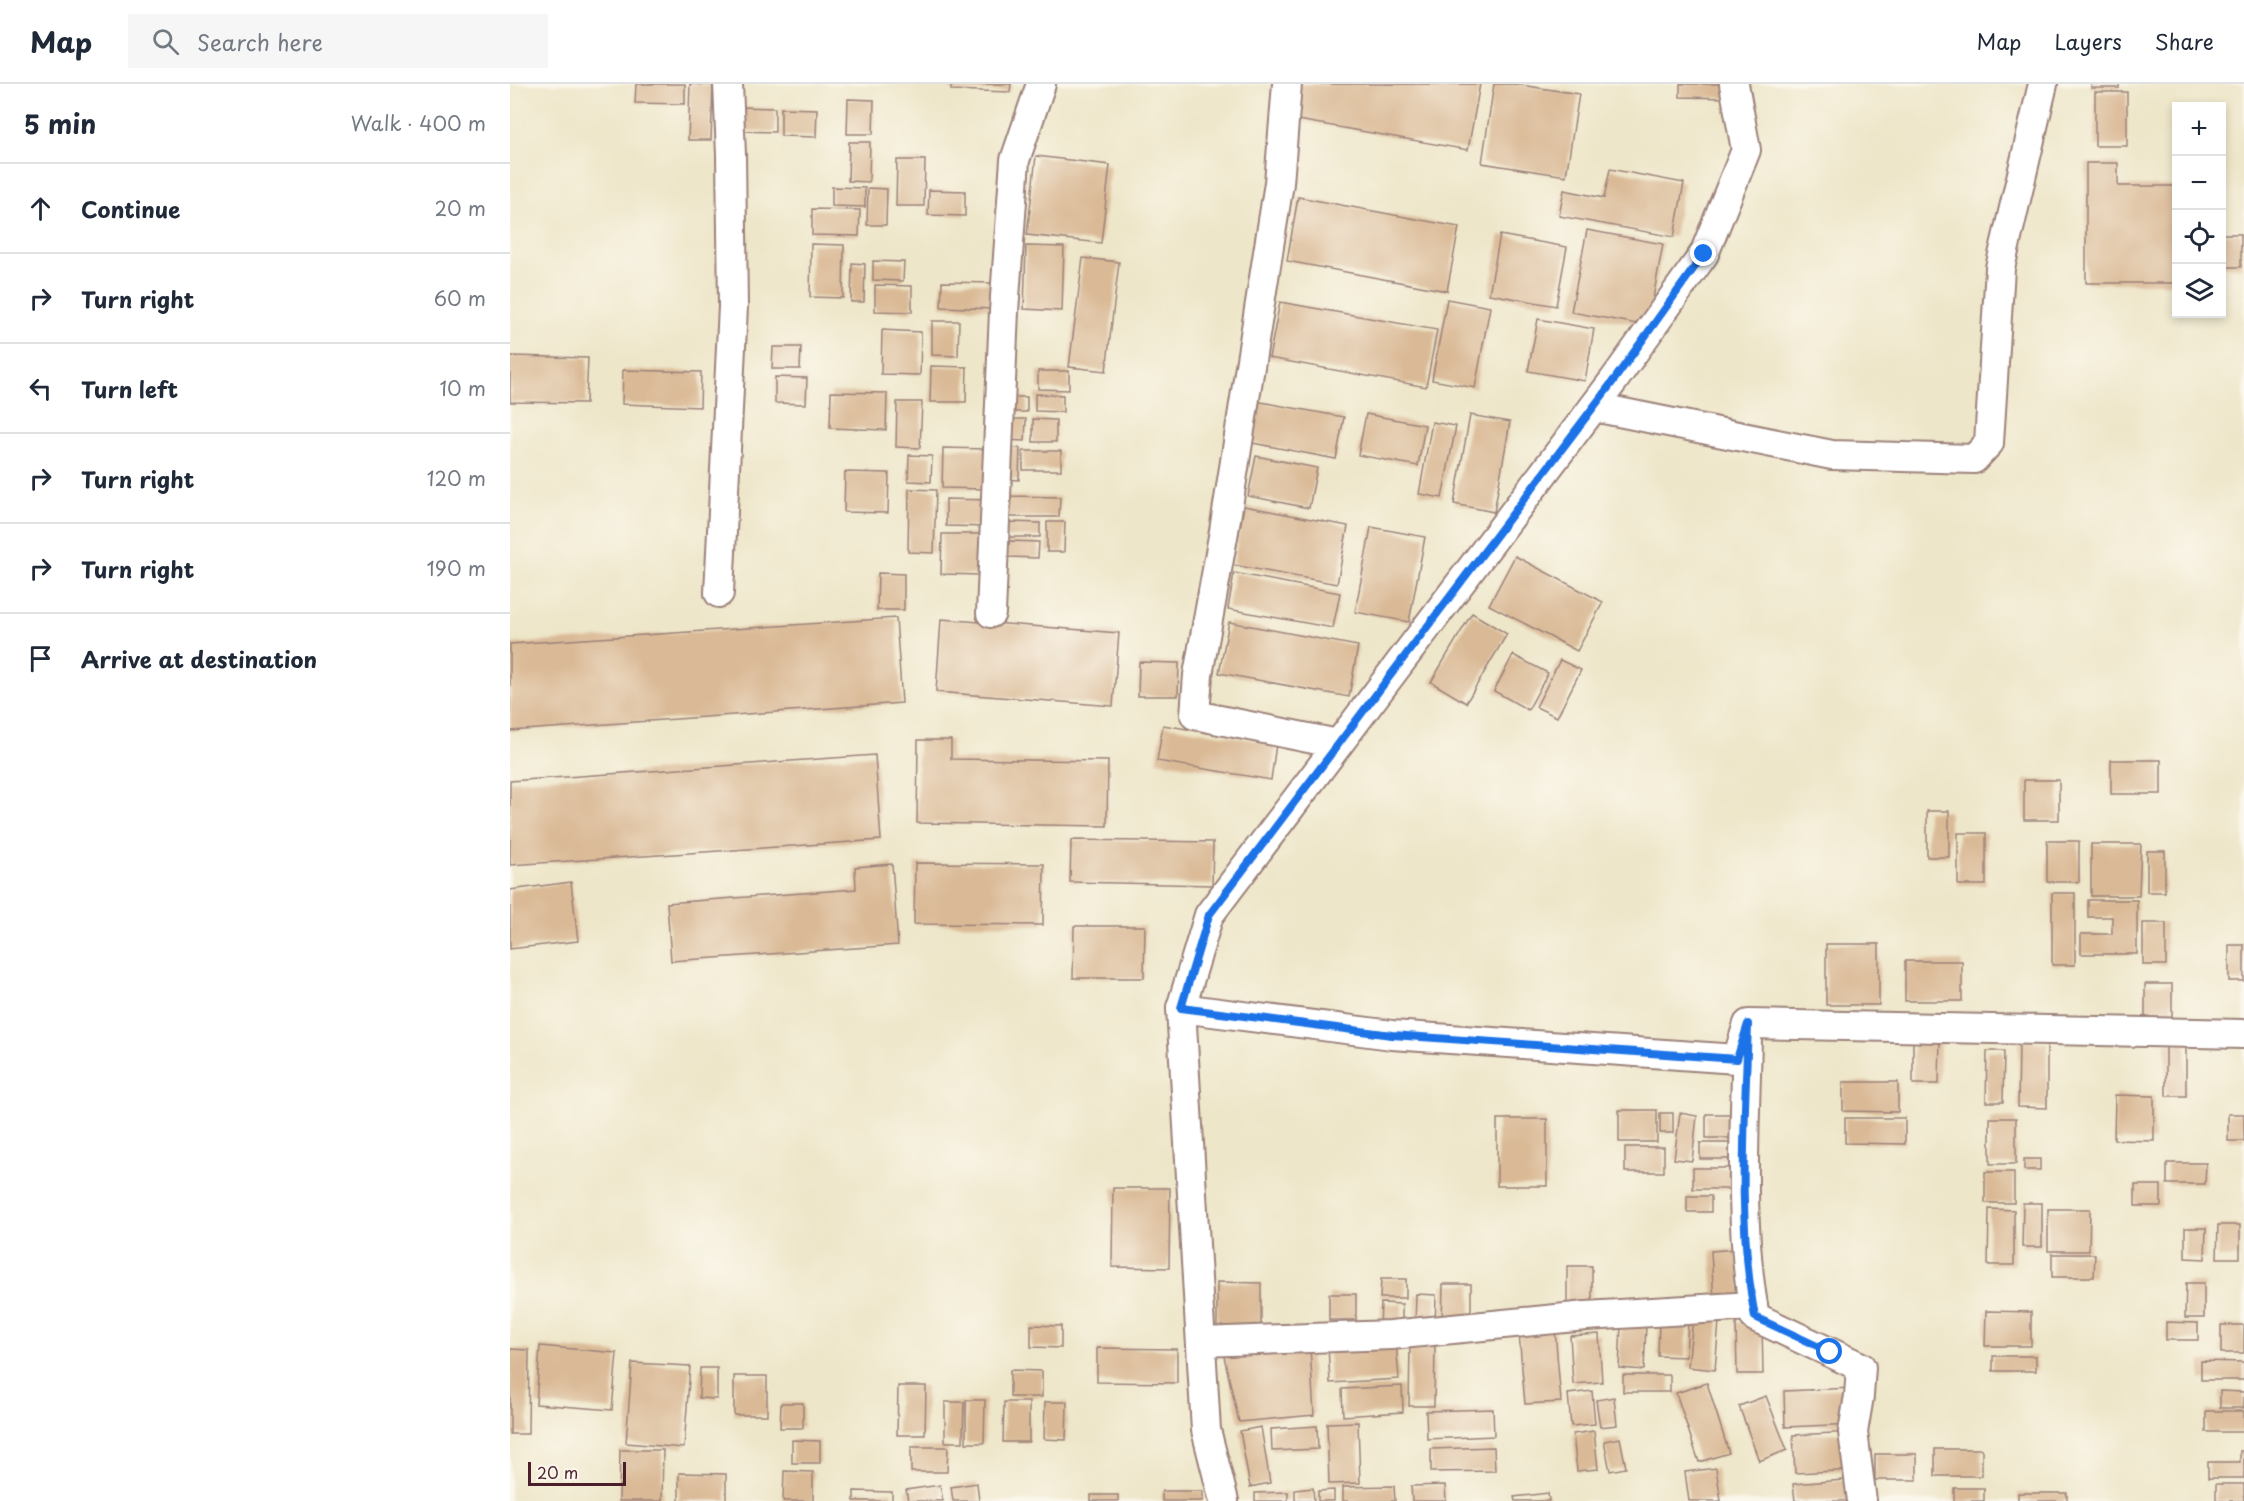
<!DOCTYPE html>
<html lang="en">
<head>
<meta charset="utf-8">
<style>
  :root { --surface:#fff; --page:#f6f6f7; --text:#1f2937; --muted:#747a83; --line:#e0e1e3 }
  body { margin:0; font-family:"Playpen Sans",sans-serif; background:var(--page); color:var(--text) }
  .controls { position:absolute; right:18px; top:18px; display:grid; overflow:hidden; border-radius:0px; box-shadow:0 3px 9px #0003 }
  .controls button { width:54px; height:54px; display:grid; place-items:center; padding:0; border:0; border-bottom:2px solid var(--line); background:var(--surface); color:var(--text); font:30px sans-serif }
  .scale { position:absolute; left:18px; bottom:15px; width:98px; box-sizing:border-box; padding-left:6px; border:3px solid #4a1f2b; border-top:0; font-size:16px; line-height:21px; white-space:nowrap; color:#4a1f2b; -webkit-text-stroke:4px #fbf7ec; paint-order:stroke }
  .stop { position:absolute; width:18px; height:18px; margin:-14px; border:4px solid #1a73e8; border-radius:50%; background:#fff }
  .stop.end { background:#1a73e8; border-color:#fff; box-shadow:0 2px 6px #0008 }
  .list { margin:0; padding:0; list-style:none }
  h2 { display:flex; justify-content:space-between; align-items:center; height:78px; margin:0; padding:0 24px; font-size:26px }
  h2 small { font-size:20px; font-weight:400; color:var(--muted) }
  .list li { display:grid; grid-template-columns:39px 1fr auto; gap:18px; align-items:center; box-sizing:border-box; height:90px; padding:0 24px; border-top:2px solid var(--line) }
  .list b { display:block; font-size:22px; white-space:nowrap }
  .list em { font-size:20px; font-style:normal; color:var(--muted) }
  .icon { flex:none; width:33px; height:33px; fill:none; stroke:currentColor; stroke-width:2; stroke-linecap:round; stroke-linejoin:round }
  .map { position:relative; flex:none; width:1734px; height:1417px; overflow:hidden }
  header { display:flex; align-items:center; gap:36px; box-sizing:border-box; height:84px; padding:0 30px; background:var(--surface); border-bottom:2px solid var(--line) }
  header strong { font-size:28px }
  nav { display:flex; gap:33px; margin-inline-start:auto; font-size:21px }
  .search { width:420px; height:54px; background:var(--page); display:flex; align-items:center; gap:15px; box-sizing:border-box; padding:0 21px; border-radius:0px; color:var(--muted); font-size:22px }
  main { display:flex }
  aside { flex:1; background:var(--surface) }
  .map>svg:first-child { display:block }
  .building { fill:#daba96 }
  .lines { fill:none; stroke-linecap:round; stroke-linejoin:round }
  .street-casing { stroke:#9c827a; stroke-width:32 }
  .street { stroke:#fff; stroke-width:28 }
  .route { stroke:#1a73e8; stroke-width:8 }
</style>
</head>
<body>
<header>
<strong>Map</strong>
<div class="search"><svg class="icon" aria-label="search" viewBox="0 0 24 24"><circle cx="10" cy="10" r="6"/><path d="M15 15l6 6"/></svg>Search here</div>
<nav><a>Map</a><a>Layers</a><a>Share</a></nav>
</header>
<main>
<aside>
<h2>5 min<small>Walk · 400 m</small></h2>
<ul class="list">
<li><svg class="icon" aria-label="ahead" viewBox="0 0 24 24"><path d="M12 20V5M6 11l6-6 6 6"/></svg><div><b>Continue</b></div><em>20 m</em></li>
<li><svg class="icon" aria-label="right" viewBox="0 0 24 24"><path d="M7 20v-9h11M14 6l5 5-5 5"/></svg><div><b>Turn right</b></div><em>60 m</em></li>
<li><svg class="icon" aria-label="left" viewBox="0 0 24 24"><path d="M17 20v-9H6M10 6l-5 5 5 5"/></svg><div><b>Turn left</b></div><em>10 m</em></li>
<li><svg class="icon" aria-label="right" viewBox="0 0 24 24"><path d="M7 20v-9h11M14 6l5 5-5 5"/></svg><div><b>Turn right</b></div><em>120 m</em></li>
<li><svg class="icon" aria-label="right" viewBox="0 0 24 24"><path d="M7 20v-9h11M14 6l5 5-5 5"/></svg><div><b>Turn right</b></div><em>190 m</em></li>
<li><svg class="icon" aria-label="arrive" viewBox="0 0 24 24"><path d="M6 21V4h12l-3 4 3 4H6"/></svg><div><b>Arrive at destination</b></div></li>
</ul>
</aside>
<div class="map">
<svg width="1734" height="1417" viewBox="0 0 1734 1417">
  <rect width="100%" height="100%" fill="#fbf7ec"/>
  <filter id="ink" filterUnits="userSpaceOnUse"><feTurbulence type="fractalNoise" baseFrequency=".0167" numOctaves="2"/><feDisplacementMap in="SourceGraphic" scale="12" xChannelSelector="R" yChannelSelector="G"/><feConvolveMatrix kernelMatrix="1 2 1 2 8 2 1 2 1" color-interpolation-filters="sRGB"/></filter>
  <filter id="wash" filterUnits="userSpaceOnUse"><feTurbulence type="fractalNoise" baseFrequency=".008" numOctaves="4" result="noise"/><feDisplacementMap in="SourceGraphic" scale="24" xChannelSelector="R" yChannelSelector="G"/><feGaussianBlur stdDeviation="1.35" result="paint"/><feColorMatrix in="noise" values="0 0 0 0 0 0 0 0 0 0 0 0 0 0 0 0 0 1.4 0 .05"/><feComposite in="paint" operator="in"/></filter>
  <g filter="url(#wash)">
    <rect width="100%" height="100%" fill="#eee6c9"/>
    <g id="blocks">
      <!-- building -->
      <g class="building">
        <polygon points="126,0 175,0 175,20 125,19"/>
        <polygon points="180,0 203,1 201,56 178,56"/>
        <polygon points="441,0 501,0 500,8 441,6"/>
        <polygon points="788,0 970,0 958,66 782,35"/>
        <polygon points="984,0 1003,0 1069,10 1056,92 972,79"/>
        <polygon points="1170,0 1217,0 1217,14 1170,13"/>
        <rect x="1581" y="0" width="28" height="4"/>
        <rect x="1585" y="8" width="32" height="54"/>
        <polygon points="338,15 364,16 363,50 337,50"/>
        <polygon points="231,23 265,24 265,48 231,47"/>
        <polygon points="271,24 307,25 306,53 271,52"/>
        <polygon points="339,58 360,58 359,98 338,97"/>
        <polygon points="526,72 600,81 591,159 517,151"/>
        <polygon points="387,76 415,76 414,122 386,122"/>
        <polygon points="1576,79 1608,79 1608,102 1666,102 1666,199 1576,199"/>
        <polygon points="1100,85 1174,99 1164,153 1049,132 1054,106 1094,114"/>
        <polygon points="322,103 355,104 355,123 322,122"/>
        <polygon points="358,104 377,105 376,141 357,141"/>
        <polygon points="419,106 455,107 455,132 418,131"/>
        <polygon points="788,113 949,143 937,207 777,177"/>
        <polygon points="302,125 350,126 349,152 302,151"/>
        <polygon points="1077,146 1153,160 1138,242 1061,228"/>
        <rect x="1712" y="150" width="19" height="33"/>
        <polygon points="990,151 1057,163 1046,222 979,210"/>
        <polygon points="301,160 334,161 333,214 300,213"/>
        <polygon points="516,162 554,163 552,227 514,225"/>
        <polygon points="573,174 609,178 596,287 559,283"/>
        <polygon points="363,177 394,178 393,197 363,196"/>
        <polygon points="342,179 355,180 354,218 341,218"/>
        <polygon points="432,198 484,199 484,225 431,223"/>
        <polygon points="365,201 402,202 402,228 365,227"/>
        <polygon points="937,215 980,223 965,304 922,296"/>
        <polygon points="770,218 927,246 916,303 759,274"/>
        <polygon points="1028,235 1084,245 1075,297 1018,287"/>
        <polygon points="422,237 449,237 448,272 422,271"/>
        <polygon points="372,246 411,248 410,291 371,290"/>
        <polygon points="263,263 291,263 290,285 262,285"/>
        <polygon points="0,272 78,274 76,319 0,318"/>
        <polygon points="421,282 457,283 456,318 420,318"/>
        <polygon points="113,286 191,288 190,323 112,320"/>
        <polygon points="528,287 559,287 559,306 528,305"/>
        <polygon points="265,293 297,294 296,320 265,319"/>
        <polygon points="321,308 377,309 376,346 320,344"/>
        <polygon points="525,310 553,311 553,328 525,327"/>
        <polygon points="499,313 517,313 517,328 498,328"/>
        <polygon points="745,317 834,333 826,375 737,358"/>
        <polygon points="387,318 412,318 410,364 386,363"/>
        <polygon points="856,330 915,341 908,382 848,371"/>
        <polygon points="960,331 1000,338 984,428 944,420"/>
        <polygon points="495,335 516,335 515,357 495,356"/>
        <polygon points="523,335 546,336 546,358 523,358"/>
        <polygon points="922,338 946,342 932,414 909,410"/>
        <polygon points="494,363 510,364 509,396 493,395"/>
        <polygon points="433,364 477,365 475,405 432,404"/>
        <rect x="513" y="367" width="38" height="19"/>
        <polygon points="399,371 422,372 421,398 398,397"/>
        <polygon points="746,372 807,384 799,424 738,412"/>
        <polygon points="335,388 379,389 378,429 334,428"/>
        <polygon points="399,405 426,406 424,469 398,468"/>
        <polygon points="492,412 550,413 549,433 492,433"/>
        <polygon points="436,415 480,416 479,443 436,442"/>
        <polygon points="734,422 838,442 827,500 723,481"/>
        <polygon points="495,438 530,439 530,453 495,453"/>
        <polygon points="537,438 555,438 554,468 537,468"/>
        <polygon points="861,443 915,453 899,538 845,528"/>
        <polygon points="432,450 471,450 470,491 431,490"/>
        <polygon points="498,457 529,458 528,474 497,473"/>
        <polygon points="1005,472 1093,518 1067,567 979,521"/>
        <polygon points="368,489 394,490 394,526 367,526"/>
        <polygon points="724,489 830,509 823,544 718,525"/>
        <polygon points="962,529 997,550 956,619 921,598"/>
        <polygon points="386,534 392,619 0,647 0,560"/>
        <polygon points="431,535 609,549 603,622 426,608"/>
        <polygon points="719,538 848,562 839,613 709,589"/>
        <polygon points="1003,571 1038,589 1018,626 984,607"/>
        <polygon points="1050,576 1071,586 1047,633 1026,623"/>
        <polygon points="629,578 669,579 668,612 628,612"/>
        <polygon points="653,641 766,660 761,696 647,677"/>
        <polygon points="408,656 441,656 441,675 598,677 597,742 407,739"/>
        <polygon points="365,671 371,756 0,781 0,697"/>
        <rect x="1601" y="676" width="50" height="34"/>
        <rect x="1514" y="696" width="35" height="40"/>
        <rect x="1417" y="727" width="22" height="46"/>
        <rect x="1448" y="749" width="28" height="52"/>
        <polygon points="561,756 703,758 702,801 560,798"/>
        <rect x="1537" y="757" width="32" height="41"/>
        <polygon points="1581,760 1631,760 1629,812 1581,812"/>
        <rect x="1637" y="767" width="18" height="41"/>
        <polygon points="405,779 534,780 533,841 404,840"/>
        <polygon points="382,780 388,861 161,877 157,819 346,805 345,783"/>
        <polygon points="61,798 68,857 0,865 0,806"/>
        <rect x="1542" y="809" width="23" height="72"/>
        <polygon points="1578,816 1627,816 1627,870 1571,870 1571,850 1602,850 1602,833 1578,833"/>
        <rect x="1633" y="839" width="23" height="42"/>
        <polygon points="564,842 635,842 634,894 563,894"/>
        <rect x="1316" y="860" width="53" height="61"/>
        <rect x="1719" y="861" width="15" height="36"/>
        <rect x="1395" y="877" width="57" height="40"/>
        <rect x="1635" y="900" width="27" height="39"/>
        <polygon points="1403,954 1430,954 1429,1000 1403,1000"/>
        <polygon points="1509,957 1537,958 1537,1024 1508,1023"/>
        <rect x="1656" y="958" width="20" height="54"/>
        <polygon points="1477,967 1494,967 1493,1018 1476,1018"/>
        <polygon points="1333,998 1388,998 1388,1028 1333,1027"/>
        <polygon points="1605,1011 1644,1012 1644,1057 1604,1056"/>
        <rect x="1109" y="1026" width="38" height="32"/>
        <rect x="1150" y="1029" width="13" height="20"/>
        <polygon points="1170,1029 1187,1032 1182,1077 1164,1075"/>
        <rect x="1196" y="1030" width="35" height="24"/>
        <rect x="1718" y="1030" width="16" height="27"/>
        <polygon points="1335,1034 1395,1034 1395,1060 1335,1059"/>
        <rect x="1480" y="1034" width="26" height="46"/>
        <rect x="987" y="1035" width="50" height="67"/>
        <rect x="1190" y="1059" width="43" height="16"/>
        <rect x="1115" y="1063" width="39" height="25"/>
        <rect x="1514" y="1075" width="16" height="11"/>
        <polygon points="1657,1079 1696,1079 1695,1100 1657,1100"/>
        <rect x="1183" y="1084" width="46" height="21"/>
        <rect x="1475" y="1088" width="29" height="31"/>
        <rect x="1625" y="1101" width="26" height="21"/>
        <polygon points="603,1104 660,1104 659,1184 602,1183"/>
        <rect x="1177" y="1112" width="24" height="16"/>
        <polygon points="1513,1119 1532,1119 1532,1163 1512,1163"/>
        <polygon points="1479,1125 1504,1126 1504,1181 1478,1181"/>
        <polygon points="1538,1125 1580,1125 1579,1167 1538,1167"/>
        <polygon points="1708,1141 1730,1141 1730,1174 1707,1174"/>
        <polygon points="1675,1144 1696,1144 1695,1175 1675,1174"/>
        <polygon points="1228,1165 1232,1215 1204,1217 1201,1167"/>
        <polygon points="1542,1170 1585,1170 1584,1193 1542,1193"/>
        <rect x="1057" y="1182" width="25" height="39"/>
        <polygon points="871,1195 896,1195 896,1214 870,1214"/>
        <polygon points="707,1198 751,1199 751,1248 707,1247"/>
        <polygon points="1676,1199 1694,1199 1694,1234 1675,1234"/>
        <polygon points="933,1200 961,1200 961,1242 932,1242"/>
        <rect x="819" y="1210" width="27" height="26"/>
        <polygon points="906,1210 926,1211 925,1243 905,1243"/>
        <polygon points="871,1219 892,1220 892,1244 870,1244"/>
        <polygon points="1476,1227 1521,1228 1521,1262 1475,1262"/>
        <polygon points="1183,1234 1209,1237 1205,1286 1178,1283"/>
        <polygon points="1149,1235 1178,1236 1176,1273 1148,1272"/>
        <polygon points="1656,1238 1688,1239 1688,1256 1656,1256"/>
        <polygon points="1226,1239 1252,1239 1253,1290 1227,1290"/>
        <polygon points="1111,1240 1136,1241 1134,1286 1109,1284"/>
        <polygon points="521,1241 551,1242 551,1264 521,1263"/>
        <rect x="1711" y="1241" width="23" height="28"/>
        <polygon points="1045,1246 1051,1318 1015,1320 1009,1249"/>
        <polygon points="1089,1250 1092,1298 1063,1300 1060,1252"/>
        <polygon points="886,1257 889,1295 820,1299 818,1261"/>
        <polygon points="900,1261 925,1261 924,1322 899,1322"/>
        <polygon points="30,1262 107,1269 102,1326 26,1320"/>
        <polygon points="800,1263 804,1331 729,1338 713,1268"/>
        <polygon points="587,1264 667,1265 667,1299 587,1298"/>
        <polygon points="0,1265 19,1266 18,1350 0,1350"/>
        <rect x="1483" y="1272" width="43" height="15"/>
        <polygon points="1691,1277 1734,1278 1734,1296 1691,1296"/>
        <polygon points="122,1279 180,1282 174,1364 116,1359"/>
        <polygon points="190,1284 207,1284 207,1315 189,1314"/>
        <polygon points="500,1286 532,1287 532,1313 500,1313"/>
        <rect x="1113" y="1291" width="47" height="17"/>
        <rect x="224" y="1292" width="33" height="39"/>
        <polygon points="1197,1299 1219,1369 1189,1378 1166,1309"/>
        <polygon points="388,1302 416,1302 415,1351 387,1351"/>
        <polygon points="892,1302 893,1328 833,1332 832,1305"/>
        <polygon points="1343,1304 1345,1340 1275,1343 1274,1307"/>
        <polygon points="1082,1307 1085,1340 1061,1342 1058,1310"/>
        <polygon points="1710,1307 1734,1308 1734,1324 1710,1324"/>
        <polygon points="1256,1312 1277,1366 1249,1377 1229,1322"/>
        <polygon points="1104,1313 1107,1341 1090,1343 1086,1316"/>
        <polygon points="456,1316 475,1316 474,1359 456,1359"/>
        <polygon points="435,1318 454,1318 453,1358 435,1358"/>
        <polygon points="494,1318 519,1318 519,1358 493,1358"/>
        <polygon points="535,1318 557,1318 556,1356 534,1355"/>
        <polygon points="271,1319 293,1319 293,1344 270,1344"/>
        <polygon points="983,1325 984,1352 917,1355 916,1327"/>
        <rect x="1696" y="1327" width="38" height="21"/>
        <polygon points="848,1338 850,1399 819,1400 817,1339"/>
        <polygon points="807,1342 808,1365 762,1367 761,1345"/>
        <polygon points="751,1343 760,1399 740,1403 730,1347"/>
        <polygon points="1084,1347 1088,1385 1067,1387 1063,1350"/>
        <polygon points="1345,1348 1347,1386 1285,1389 1283,1351"/>
        <polygon points="1110,1354 1116,1384 1100,1387 1094,1357"/>
        <polygon points="282,1356 310,1357 310,1379 282,1379"/>
        <polygon points="401,1363 438,1363 437,1388 401,1388"/>
        <polygon points="984,1363 985,1387 921,1388 921,1365"/>
        <rect x="1425" y="1365" width="47" height="27"/>
        <polygon points="110,1366 153,1366 152,1417 109,1417"/>
        <polygon points="1730,1367 1734,1367 1734,1394 1698,1394 1698,1378 1730,1378"/>
        <rect x="1365" y="1370" width="42" height="26"/>
        <polygon points="1206,1384 1211,1417 1179,1417 1175,1388"/>
        <polygon points="274,1387 303,1388 303,1417 273,1417"/>
        <polygon points="169,1389 216,1390 216,1417 169,1417"/>
        <polygon points="1346,1395 1348,1417 1285,1417 1283,1400"/>
        <polygon points="467,1399 469,1417 443,1417 441,1403"/>
        <rect x="1706" y="1400" width="28" height="17"/>
        <polygon points="430,1401 433,1417 398,1417 396,1406"/>
        <polygon points="935,1401 936,1417 902,1417 901,1402"/>
        <polygon points="884,1402 885,1417 833,1417 833,1403"/>
        <polygon points="803,1404 804,1417 785,1417 785,1406"/>
        <rect x="1444" y="1404" width="30" height="13"/>
        <polygon points="824,1406 824,1417 808,1417 808,1407"/>
        <polygon points="344,1407 382,1408 382,1417 344,1417"/>
        <rect x="652" y="1407" width="41" height="10"/>
        <polygon points="778,1408 778,1417 745,1417 745,1409"/>
        <polygon points="1038,1409 1039,1417 1005,1417 1004,1413"/>
        <rect x="1508" y="1409" width="49" height="8"/>
        <rect x="581" y="1411" width="27" height="6"/>
      </g>
    </g>
  </g>
  <g filter="url(#ink)">
    <use href="#blocks" fill-opacity="0" stroke="#9c827a" stroke-width="1.5"/>
    <g class="lines">
      <!-- street casing -->
      <g class="street-casing">
        <g id="street">
          <polyline points="777,0 769,99 714,447 688,591 685,631 828,660"/>
          <polyline points="1084,323 1322,371 1464,375 1479,359 1490,184 1533,0"/>
          <polyline points="209,509 223,222 221,71 218,0"/>
          <polyline points="481,529 494,227 505,76 531,0"/>
          <polyline points="671,924 882,951 1227,975 1238,940 1734,950"/>
          <path d="M 1237,954 C 1235,1046 1228,1142 1245,1233 L 1351,1283 L 1349,1312 L 1343,1348 L 1352,1417"/>
          <polyline points="691,1258 881,1251 1076,1232 1243,1222"/>
          <polyline points="714,1417 696,1346 671,924 699,831 1104,296 1194,170 1236,66 1224,0"/>
        </g>
      </g>
      <!-- street -->
      <use href="#street" class="street"/>
    </g>
  </g>
  <g class="lines" filter="url(#ink)">
    <!-- route -->
    <path class="route" d="M 1194,170 L 1104,296 L 699,831 L 671,924 L 882,951 L 1227,975 L 1238,940 C 1235,1037 1227,1137 1245,1233 L 1320,1268"/>
  </g>
</svg>
<div class="controls">
<button>+</button>
<button>−</button>
<button><svg class="icon" aria-label="locate" viewBox="0 0 24 24"><circle cx="12" cy="12" r="6"/><path d="M12 2v4M12 18v4M2 12h4M18 12h4"/></svg></button>
<button><svg class="icon" aria-label="layers" viewBox="0 0 24 24"><path d="M12 4l9 5-9 5-9-5zM3 14l9 5 9-5"/></svg></button>
</div>
<div class="scale">20 m</div>
<div class="stop" style="left:1320px;top:1268px"></div>
<div class="stop end" style="left:1194px;top:170px"></div>
</div>
</main>
</body>
</html>
